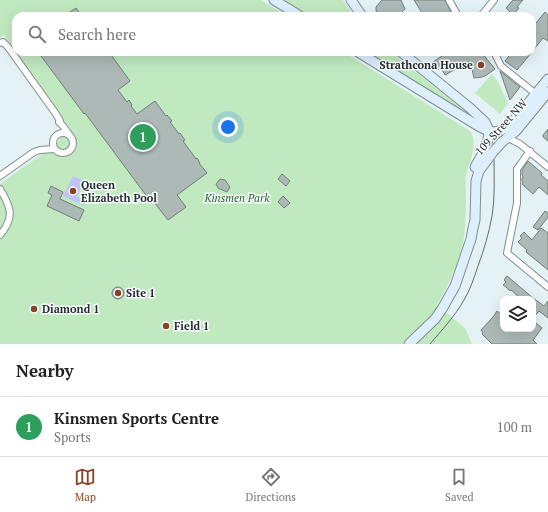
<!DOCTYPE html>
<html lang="en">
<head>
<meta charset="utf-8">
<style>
  :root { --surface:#fff; --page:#f2f2f2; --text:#222; --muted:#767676; --line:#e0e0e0; --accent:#8c4325 }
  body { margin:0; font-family:"PT Serif",serif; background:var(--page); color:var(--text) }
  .controls { position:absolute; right:12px; bottom:12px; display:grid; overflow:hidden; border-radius:8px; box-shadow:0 4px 16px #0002 }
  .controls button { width:36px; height:36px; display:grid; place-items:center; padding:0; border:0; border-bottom:1px solid var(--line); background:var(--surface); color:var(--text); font:20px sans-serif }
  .you { position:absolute; left:228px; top:127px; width:14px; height:14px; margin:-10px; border:3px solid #fff; border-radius:50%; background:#1a73e8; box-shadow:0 0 0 6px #1a73e833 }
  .badge { display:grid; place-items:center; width:26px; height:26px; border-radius:50%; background:var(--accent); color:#fff; font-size:13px; font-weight:700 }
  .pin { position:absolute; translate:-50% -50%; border:2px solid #fff; box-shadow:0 1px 4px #0006 }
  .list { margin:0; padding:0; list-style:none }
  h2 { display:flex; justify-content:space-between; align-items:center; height:52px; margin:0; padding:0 16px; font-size:17px }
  h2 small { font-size:13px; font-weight:400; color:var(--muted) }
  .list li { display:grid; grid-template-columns:26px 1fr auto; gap:12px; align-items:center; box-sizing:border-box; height:60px; padding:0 16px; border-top:1px solid var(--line) }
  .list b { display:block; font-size:15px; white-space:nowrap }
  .list p { margin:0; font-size:13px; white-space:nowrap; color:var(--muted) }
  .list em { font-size:13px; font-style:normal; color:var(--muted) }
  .icon { flex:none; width:22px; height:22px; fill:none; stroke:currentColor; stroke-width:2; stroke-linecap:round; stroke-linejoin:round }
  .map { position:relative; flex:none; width:548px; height:344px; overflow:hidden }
  .search { position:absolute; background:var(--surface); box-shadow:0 4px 16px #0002; left:12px; right:12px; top:12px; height:44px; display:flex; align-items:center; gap:10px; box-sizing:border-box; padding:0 14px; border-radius:12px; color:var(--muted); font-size:15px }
  .sheet { height:112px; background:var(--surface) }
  nav { display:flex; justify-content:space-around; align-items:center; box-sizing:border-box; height:56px; border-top:1px solid var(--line); background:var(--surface); font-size:11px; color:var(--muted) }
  nav a { display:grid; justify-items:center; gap:2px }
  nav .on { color:var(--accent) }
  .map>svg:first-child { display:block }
  .green { fill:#c1e9c0 }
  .water { fill:#bfc3f5 }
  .building { fill:#adb9b6; stroke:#727e7b }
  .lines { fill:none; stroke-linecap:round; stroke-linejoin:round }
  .minor-casing { stroke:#828e90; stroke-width:8 }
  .secondary-casing { stroke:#828e90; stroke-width:11 }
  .minor { stroke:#fff; stroke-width:6 }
  .secondary { stroke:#ddeefd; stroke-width:9 }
  .tram { stroke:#646c6d; stroke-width:1 }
  .poi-dot { fill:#8c4325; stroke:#f8feff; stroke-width:1.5 }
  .labels { text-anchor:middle; stroke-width:3; stroke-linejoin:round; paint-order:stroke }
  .poi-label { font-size:11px; font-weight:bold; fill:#282d2e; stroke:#f8feff; text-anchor:start }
  .street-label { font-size:11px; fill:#282d2e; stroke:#f8feff }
  .park-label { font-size:11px; font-style:italic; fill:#206325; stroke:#f8feff }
</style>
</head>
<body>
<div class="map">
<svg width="548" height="344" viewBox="0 0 548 344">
  <rect width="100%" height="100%" fill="#e5f2f5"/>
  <!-- green -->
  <g class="green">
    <polygon points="0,0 261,0 286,16 16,16 16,52 4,35 0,38"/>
    <polygon points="277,0 343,0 354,16 303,16"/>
    <path d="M 16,52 L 344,52 L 470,131 C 479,143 469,163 466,175 C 465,181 466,188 466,194 C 466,205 466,216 465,227 C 464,254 450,282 437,305 L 465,328 L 472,344 L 0,344 L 0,184 L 57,143 L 60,139 L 62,132 L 61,115 Z"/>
    <polygon points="363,52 391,52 460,107 459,110"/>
    <polygon points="492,74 498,82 508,103 500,114 475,93"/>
  </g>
  <!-- water -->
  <polygon class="water" points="73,176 84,181 77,197 86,202 84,206 63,196"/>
  <!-- building -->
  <g class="building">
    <polygon points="382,0 401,0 405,9 398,16 383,16 376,11 376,7"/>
    <polygon points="414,0 445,0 453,16 424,16"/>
    <polygon points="513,0 523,0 517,7 519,8 513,15 506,8"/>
    <polygon points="76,8 82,16 64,16"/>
    <polygon points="545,12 548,15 548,41 543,38 532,52 532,28"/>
    <polygon points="38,52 109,52 130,81 118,90 127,102 129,100 132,105 131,106 137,114 155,101 166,116 167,115 172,121 170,122 179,134 180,133 185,140 183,141 196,159 197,158 200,163 199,163 207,173 177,195 186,207 168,220 150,197 148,198 85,113 84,114"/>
    <polygon points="448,52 482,52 486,58 495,69 485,76 482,77 474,78 470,61 445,75 441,68 438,70 433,62"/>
    <polygon points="512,52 532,52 517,70 505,61"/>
    <polygon points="500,71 520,87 510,100"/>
    <polygon points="548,129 548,141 543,137 543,135"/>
    <polygon points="528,161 542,173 541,175 548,181 548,195 539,187 533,194 522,184 523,182 522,181 522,179 523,177 522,175 522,170"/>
    <polygon points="282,174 290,181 286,186 278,179"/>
    <polygon points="220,179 225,180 230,187 227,192 218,188 216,184"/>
    <polygon points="51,186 63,192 60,199 84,210 79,221 47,206 52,195 48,193"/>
    <polygon points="283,196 290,203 284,208 278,202"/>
    <polygon points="545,211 548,213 548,217 538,230 533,227"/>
    <polygon points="541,228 548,233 548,270 526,252 527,250 518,242 522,238 520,236 524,232 532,240"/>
    <polygon points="507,276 533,298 544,306 548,301 548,318 539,311 533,318 533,299 521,299 511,290 510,291 506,287 503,285 506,282 504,280"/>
    <circle cx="118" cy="293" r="6"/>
    <polygon points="497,311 503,316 503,329 533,329 533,327 536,323 542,328 533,340 537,344 492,344 482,334 483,333 481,330 493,317"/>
  </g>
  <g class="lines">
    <!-- minor casing -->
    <g class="minor-casing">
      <g id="minor">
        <polyline points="449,0 458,16"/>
        <polyline points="481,16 494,0"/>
        <polyline points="0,43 3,42 8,47 56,114 60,121 59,122 63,126 70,136"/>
        <polyline points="494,52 501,66 536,94"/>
        <circle cx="63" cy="143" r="10"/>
        <polyline points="508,138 520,144 548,167"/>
        <polyline points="530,151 517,169 517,203 507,253 548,287"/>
        <polyline points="0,176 34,152 40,150 54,149"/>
        <path d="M 0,189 C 11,207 15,217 0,235"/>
      </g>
    </g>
    <!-- secondary casing -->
    <g class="secondary-casing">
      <g id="secondary">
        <polyline points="274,0 300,16"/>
        <polyline points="351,0 362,16"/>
        <path d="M 358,52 L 475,124 C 488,132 497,136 510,125 L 548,79"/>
        <polyline points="401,52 470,108 485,122 489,131 488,140 483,153 475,167"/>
        <polyline points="409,344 435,319 442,309 455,286 471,239 473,228 475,220 476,181 479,171 493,152 502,142 516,131 548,92"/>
      </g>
    </g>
    <!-- minor -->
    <use href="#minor" class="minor"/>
    <!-- secondary -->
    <use href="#secondary" class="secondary"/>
    <!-- tram -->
    <path class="tram" d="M 430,344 C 442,330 455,316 464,300 C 470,290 474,278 478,266 C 484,250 489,233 492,216 C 495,197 494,179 494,160"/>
  </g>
  <!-- markers -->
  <g class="poi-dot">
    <circle cx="481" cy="65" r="4"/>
    <circle cx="73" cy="191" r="4"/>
    <circle cx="118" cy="293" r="4"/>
    <circle cx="34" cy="309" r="4"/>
    <circle cx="166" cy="326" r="4"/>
  </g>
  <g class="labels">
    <!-- poi labels -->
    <g class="poi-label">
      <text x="473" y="69" text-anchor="end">Strathcona House</text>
      <text x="81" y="189">Queen<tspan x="81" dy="13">Elizabeth Pool</tspan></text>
      <text x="126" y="297">Site 1</text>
      <text x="42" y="313">Diamond 1</text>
      <text x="174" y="330">Field 1</text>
    </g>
    <!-- street labels -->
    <g class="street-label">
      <text transform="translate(501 127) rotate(-48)" y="4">109 Street NW</text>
    </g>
    <!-- park labels -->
    <g class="park-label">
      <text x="237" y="202">Kinsmen Park</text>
    </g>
  </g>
</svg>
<div class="controls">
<button><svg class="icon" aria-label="layers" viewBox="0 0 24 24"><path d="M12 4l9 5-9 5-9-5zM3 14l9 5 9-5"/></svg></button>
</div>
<div class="you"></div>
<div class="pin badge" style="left:143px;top:137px;background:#2e9e5b">1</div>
<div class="search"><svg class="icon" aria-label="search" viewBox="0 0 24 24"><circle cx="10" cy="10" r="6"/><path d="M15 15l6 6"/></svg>Search here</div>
</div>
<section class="sheet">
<h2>Nearby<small></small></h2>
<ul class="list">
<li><span class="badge" style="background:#2e9e5b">1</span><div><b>Kinsmen Sports Centre</b><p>Sports</p></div><em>100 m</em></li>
</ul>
</section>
<nav>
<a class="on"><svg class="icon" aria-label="map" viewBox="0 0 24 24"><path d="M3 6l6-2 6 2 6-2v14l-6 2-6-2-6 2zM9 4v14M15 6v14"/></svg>Map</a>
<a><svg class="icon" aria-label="directions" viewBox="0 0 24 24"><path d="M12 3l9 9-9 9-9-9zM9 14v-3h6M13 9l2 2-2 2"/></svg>Directions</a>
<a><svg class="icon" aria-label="saved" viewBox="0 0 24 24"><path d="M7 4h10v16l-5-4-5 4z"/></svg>Saved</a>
</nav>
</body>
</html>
